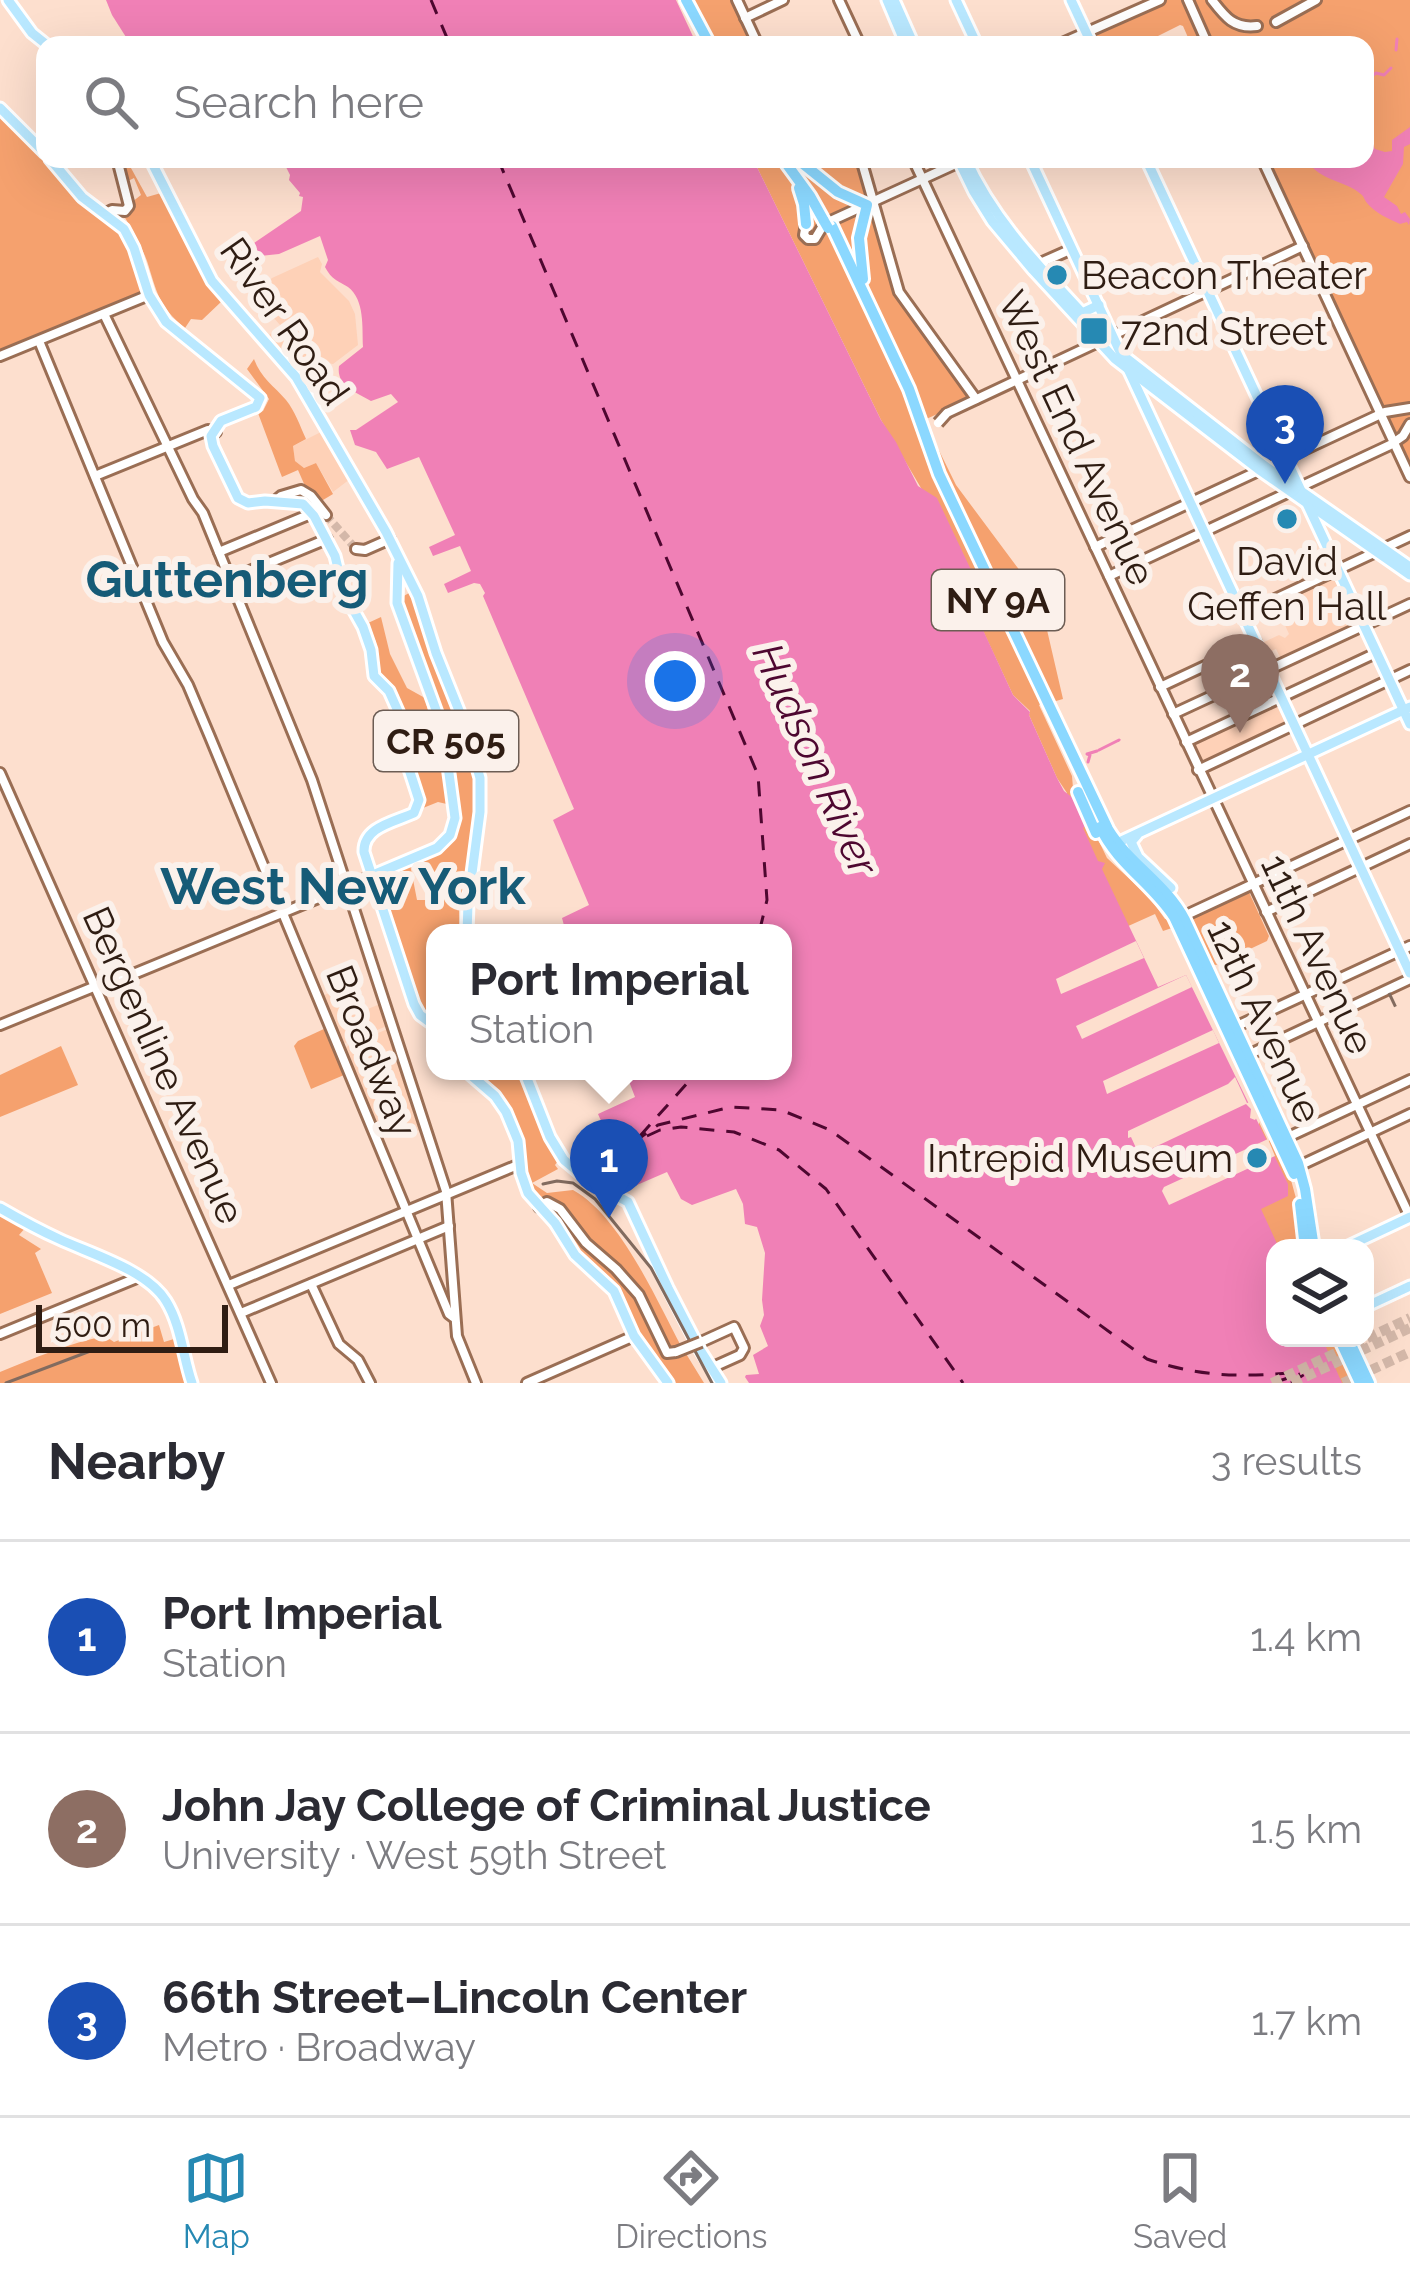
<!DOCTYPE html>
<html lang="en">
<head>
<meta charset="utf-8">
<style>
  :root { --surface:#fff; --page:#f2f2f3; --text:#2b2b33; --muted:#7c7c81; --line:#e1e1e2; --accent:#2689b3 }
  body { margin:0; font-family:Raleway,sans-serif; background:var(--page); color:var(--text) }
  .controls { position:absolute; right:36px; bottom:36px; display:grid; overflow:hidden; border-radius:24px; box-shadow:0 12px 48px #0002 }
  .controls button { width:108px; height:108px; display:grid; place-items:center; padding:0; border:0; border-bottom:3px solid var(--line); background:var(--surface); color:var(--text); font:60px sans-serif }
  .scale { position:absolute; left:36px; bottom:30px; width:192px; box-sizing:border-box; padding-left:12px; border:6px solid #2f1d13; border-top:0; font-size:33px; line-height:42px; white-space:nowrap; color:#2f1d13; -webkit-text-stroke:9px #fbf1eb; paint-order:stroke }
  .you { position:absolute; left:675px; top:681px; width:42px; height:42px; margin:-30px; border:9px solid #fff; border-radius:50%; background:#1a73e8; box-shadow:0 0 0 18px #1a73e833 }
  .badge { display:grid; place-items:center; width:78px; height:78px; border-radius:50%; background:var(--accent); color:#fff; font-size:39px; font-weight:700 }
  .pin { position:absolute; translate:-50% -99px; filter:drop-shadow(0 3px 6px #0008) }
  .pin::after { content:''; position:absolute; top:63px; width:42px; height:36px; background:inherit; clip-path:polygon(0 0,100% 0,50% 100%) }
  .popup { position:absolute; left:426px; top:924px; width:366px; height:156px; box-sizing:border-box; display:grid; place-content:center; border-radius:24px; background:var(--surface); filter:drop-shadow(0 3px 9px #0005); font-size:39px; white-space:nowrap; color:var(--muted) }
  .popup b { font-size:45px; color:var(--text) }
  .popup::after { content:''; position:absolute; left:50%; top:100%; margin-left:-24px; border:24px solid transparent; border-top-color:var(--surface) }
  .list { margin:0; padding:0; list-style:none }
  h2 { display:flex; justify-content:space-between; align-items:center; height:156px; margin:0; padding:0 48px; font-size:51px }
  h2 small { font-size:39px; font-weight:400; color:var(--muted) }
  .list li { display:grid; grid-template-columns:78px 1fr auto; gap:36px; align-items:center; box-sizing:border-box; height:192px; padding:0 48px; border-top:3px solid var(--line) }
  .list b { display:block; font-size:45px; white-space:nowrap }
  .list p { margin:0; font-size:39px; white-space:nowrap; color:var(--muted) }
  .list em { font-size:39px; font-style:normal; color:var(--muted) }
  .icon { flex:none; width:66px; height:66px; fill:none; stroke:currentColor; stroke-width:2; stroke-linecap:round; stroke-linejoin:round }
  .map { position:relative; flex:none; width:1410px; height:1383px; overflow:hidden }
  .search { position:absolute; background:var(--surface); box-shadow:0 12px 48px #0002; left:36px; right:36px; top:36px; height:132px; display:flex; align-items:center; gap:30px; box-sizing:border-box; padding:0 42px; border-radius:24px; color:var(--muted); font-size:45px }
  .sheet { height:732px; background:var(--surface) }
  nav { display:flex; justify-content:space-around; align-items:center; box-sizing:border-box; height:168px; border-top:3px solid var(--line); background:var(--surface); font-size:33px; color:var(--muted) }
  nav a { display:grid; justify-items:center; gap:6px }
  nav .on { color:var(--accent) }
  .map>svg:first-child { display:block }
  .built { fill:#fed1b7 }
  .green { fill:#f5a16e }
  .water { fill:#f080b6 }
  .pier { fill:#fddfce }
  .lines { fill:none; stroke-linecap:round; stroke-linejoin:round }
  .stream { stroke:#f080b6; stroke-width:3 }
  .ferry { stroke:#4e0730; stroke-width:3; stroke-dasharray:15 12; stroke-linecap:butt }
  .secondary-tunnel { stroke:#d4b8a9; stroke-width:8; stroke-dasharray:8 4; stroke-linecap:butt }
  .highway-tunnel { stroke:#d4b8a9; stroke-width:10; stroke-dasharray:10 5; stroke-linecap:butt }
  .secondary-casing { stroke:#9a6e54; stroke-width:14 }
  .primary-casing { stroke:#fff; stroke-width:15 }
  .highway-casing { stroke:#fff; stroke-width:16 }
  .secondary { stroke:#fff; stroke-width:8 }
  .primary { stroke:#b9e8ff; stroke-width:9 }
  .highway { stroke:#8bd8ff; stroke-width:10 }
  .tram { stroke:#826b5f; stroke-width:3 }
  .rail { stroke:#826b5f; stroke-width:3; stroke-dasharray:15 15; stroke-linecap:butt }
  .secondary-bridge-casing { stroke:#9a6e54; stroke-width:14; stroke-linecap:butt }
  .highway-bridge-casing { stroke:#fff; stroke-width:16; stroke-linecap:butt }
  .secondary-bridge { stroke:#fff; stroke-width:8 }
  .highway-bridge { stroke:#8bd8ff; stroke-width:10 }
  .poi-dot { fill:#2689b3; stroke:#fbf1eb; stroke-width:4.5 }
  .labels { text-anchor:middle; stroke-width:12; stroke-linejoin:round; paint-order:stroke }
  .shield { fill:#fbf1eb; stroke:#6c5d54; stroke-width:3 }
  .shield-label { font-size:36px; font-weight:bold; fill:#2f1d13 }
  .poi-label { font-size:39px; fill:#2f1d13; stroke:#fbf1eb; text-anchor:start }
  .street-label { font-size:39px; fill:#2f1d13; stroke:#fbf1eb }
  .water-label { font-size:42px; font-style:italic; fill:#4e0730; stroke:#fbf1eb }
  .district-label { font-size:51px; font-weight:bold; fill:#165b77; stroke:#fbf1eb }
</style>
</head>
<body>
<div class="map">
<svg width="1410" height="1383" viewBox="0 0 1410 1383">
  <rect width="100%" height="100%" fill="#fddfce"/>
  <!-- built -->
  <g class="built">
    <polygon points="318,257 322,264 320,272 349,301 355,314 358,345 333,364 327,363 302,376 266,338 280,325 254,295 272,278"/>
    <polygon points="323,431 350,479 333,492 316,463 304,468 295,461 293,446"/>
    <polygon points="1334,577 1355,623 1280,657 1276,649 1267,653 1262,643 1279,635 1285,638 1289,634 1280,614 1266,619 1262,610"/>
    <polygon points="1278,703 1287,724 1202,764 1192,743"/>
    <polygon points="329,993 334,1005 341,1002 348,1017 380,1004 387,1026 340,1045 320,997"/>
    <polygon points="392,1027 426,1129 421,1131 384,1127 373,1131 339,1050"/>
  </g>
  <!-- green -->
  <g class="green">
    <polygon points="689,0 734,0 755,45 713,45"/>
    <polygon points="1167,0 1184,0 1205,45 1190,42 1183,26 1180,25 1140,45 1097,45 1094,34"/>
    <polygon points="1194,0 1410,0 1410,462 1268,159 1365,159 1365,45 1215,45"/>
    <polygon points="0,112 78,200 113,223 125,237 140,272 144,292 0,352"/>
    <path d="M 116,159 L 126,159 L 147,197 L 161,193 L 210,288 L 222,301 L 202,320 L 191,319 L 185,328 C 158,306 157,292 147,261 C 141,245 133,231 124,216 L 130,211 L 132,202 L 141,195 L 134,178 L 124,183 Z"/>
    <polygon points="753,159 858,159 897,294 971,396 971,399 924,420 956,485 1029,583 1044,617 1063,699 1049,703 1047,700 1039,705 1072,776 1073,788 1107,858 1150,898 1165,919 1170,919 1288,1169 1297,1202 1302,1248 1275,1248 1275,1338 1336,1338 1358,1383 1243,1383 1259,1122 1268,1141 1271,1140 1172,928 1163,931 1155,914 1046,963 1067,793 1057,778 1029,715 1030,711 1013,695 971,605 981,590 881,420"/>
    <path d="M 254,359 C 261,378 274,386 286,400 C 295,411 300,426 306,439 L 293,446 L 295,461 L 304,468 L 316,463 L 333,494 L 318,503 L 305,486 L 298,470 L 282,477 L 280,472 L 258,413 L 263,411 L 269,399 L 247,369 Z"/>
    <path d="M 409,593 L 413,594 C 436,655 474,734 478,799 C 480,832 469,869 464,901 L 459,902 L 459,933 L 435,933 L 435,1021 L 416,999 L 379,880 L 380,876 L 410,864 L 417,900 L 430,900 L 422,858 L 439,851 L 458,818 L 458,806 L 443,715 L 401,604 L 402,597 Z"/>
    <polygon points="381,617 390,654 407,688 425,698 429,715 435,714 442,736 451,805 438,802 423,808 412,765 410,726 398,694 382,677 378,669 376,642 368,623"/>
    <polygon points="1248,890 1269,936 1267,941 1216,965 1211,964 1191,920 1193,916"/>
    <polygon points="326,1028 344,1075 311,1089 294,1046 298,1041"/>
    <polygon points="61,1046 78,1085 0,1117 0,1075"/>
    <path d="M 473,1071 L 519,1071 L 558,1161 L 555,1165 L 558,1169 L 532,1183 L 547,1193 L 573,1190 C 620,1216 656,1299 681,1346 L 673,1351 L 669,1349 L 642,1297 L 590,1245 L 553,1202 L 536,1196 C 526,1179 526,1163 522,1142 C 517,1111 496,1089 473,1071 Z"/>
    <polygon points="0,1213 26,1227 19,1235 41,1249 35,1253 52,1293 0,1314"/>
    <polygon points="564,1219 585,1247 615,1273 636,1297 666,1355 670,1358 685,1352 704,1383 676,1383 638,1332 619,1290 583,1256 562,1221"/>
    <path d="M 159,1325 L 164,1342 L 174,1339 L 187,1383 L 0,1383 L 0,1372 C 34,1358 70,1343 105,1336 L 114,1342 Z"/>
  </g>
  <!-- water -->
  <g class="water">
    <polygon points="106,0 676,0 697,45 131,45 112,15"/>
    <path d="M 1410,127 L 1410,144 L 1404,147 L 1403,164 L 1384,197 L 1397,206 L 1401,214 L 1405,212 L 1410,219 L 1409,225 L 1407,222 L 1400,224 C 1389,219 1375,213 1367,203 C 1365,201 1364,197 1362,195 C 1344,179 1322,183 1305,159 L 1365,159 L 1365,128 L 1375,149 L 1385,152 L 1392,151 L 1392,140 Z"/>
    <path d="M 282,159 L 753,159 L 881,420 L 896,442 L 918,486 L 937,498 L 981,591 L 972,606 L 1013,695 L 1030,712 L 1029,715 L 1057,778 L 1064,791 L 1074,799 L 1086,826 L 1083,828 L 1098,861 L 1105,863 L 1102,869 L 1158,987 L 1186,975 L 1288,1184 L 1288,1196 L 1261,1209 L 1279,1248 L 1275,1248 L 1275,1338 L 1322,1338 L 1342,1383 L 749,1383 L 745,1377 L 746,1375 L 759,1374 L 753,1355 L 768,1346 L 760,1326 L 764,1315 L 762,1300 L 765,1253 L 757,1227 L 745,1224 L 743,1204 L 736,1189 L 692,1205 L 681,1199 L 667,1172 L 630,1188 L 619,1162 L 619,1150 L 609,1139 L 598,1114 L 635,1097 L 625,1071 L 783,1071 L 783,933 L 613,933 L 609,924 L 587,933 L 566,933 L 562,918 L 589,905 L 553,820 L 574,809 L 483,596 L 485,593 L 480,584 L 474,583 L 448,593 L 444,584 L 471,571 L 460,546 L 433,556 L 429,547 L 455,535 L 419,457 L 387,469 L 376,452 L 355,445 L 350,430 L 356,430 L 398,402 L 391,394 L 371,401 C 356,392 336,386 339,366 L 363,347 C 362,327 365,300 348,287 C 337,280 332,280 325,267 L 328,260 L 320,236 L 279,254 L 260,256 L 254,243 L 301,211 L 303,197 L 299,196 L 300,193 L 289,180 L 290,175 Z"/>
  </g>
  <!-- pier -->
  <g class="pier">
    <polygon points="1136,941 1144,958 1061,994 1056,979"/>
    <polygon points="1186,975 1192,987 1082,1039 1076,1026"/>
    <polygon points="1213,1030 1219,1043 1107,1094 1103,1081"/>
    <polygon points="1235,1077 1247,1103 1250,1102 1257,1117 1255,1120 1250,1118 1251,1109 1246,1104 1140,1154 1135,1153 1133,1150 1136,1148 1131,1137 1128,1138 1128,1131 1228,1084"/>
    <polygon points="1268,1139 1275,1156 1169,1205 1162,1191 1164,1187"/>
  </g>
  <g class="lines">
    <!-- stream -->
    <g class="stream">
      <polyline points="1396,50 1397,39"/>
      <polyline points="1365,81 1376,73 1384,75 1391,68"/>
      <polyline points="1099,750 1119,740"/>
      <polyline points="1088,762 1090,755 1087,754 1097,751"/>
    </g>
    <!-- ferry -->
    <g class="ferry">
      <polyline points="431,0 450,45"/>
      <polyline points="498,159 758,775 767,900 759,933"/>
      <polyline points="640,1136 698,1071"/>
      <polyline points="647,1136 660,1130 681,1127 734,1132 779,1150 826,1189 963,1383"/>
      <path d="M 634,1142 L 658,1125 L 731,1107 L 781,1110 L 830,1130 L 1147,1359 C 1205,1379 1249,1377 1310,1371"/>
      <polyline points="1273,1383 1300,1374"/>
      <polyline points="1291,1383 1308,1372"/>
    </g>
    <!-- secondary-tunnel -->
    <polyline class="secondary-tunnel" points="326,515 356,549"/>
    <!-- highway-tunnel -->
    <g class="highway-tunnel">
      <polyline points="1272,1383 1410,1318"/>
      <polyline points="1292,1383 1410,1328"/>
      <polyline points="1343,1383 1410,1352"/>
    </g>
    <!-- secondary casing -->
    <g class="secondary-casing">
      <g id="secondary">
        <polyline points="737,0 758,45"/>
        <polyline points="839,0 860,45"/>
        <polyline points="1188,0 1208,45"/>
        <path d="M 1212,0 C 1225,17 1234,29 1257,26"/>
        <polyline points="745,18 783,0"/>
        <polyline points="1276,22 1316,0"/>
        <polyline points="1058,45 1160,0"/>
        <polyline points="861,159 899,292 976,399"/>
        <polyline points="913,159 1410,1217"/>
        <polyline points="1262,159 1410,477"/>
        <polyline points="106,213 112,210 125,211 129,206 117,159"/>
        <polyline points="806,224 804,235 808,239 815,239 824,224 964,160"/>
        <polyline points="1038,264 1072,249"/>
        <polyline points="104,314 193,499 203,513 312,780 446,1191 457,1336 476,1383"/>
        <polyline points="39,341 163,642 188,685 210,737 449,1314 453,1317"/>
        <polyline points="0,356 149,295"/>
        <polyline points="947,413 1303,246"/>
        <polyline points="95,476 208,430 216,432"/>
        <polyline points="274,502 281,496 301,490 311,496 326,515"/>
        <polyline points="1095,547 1385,412 1410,408"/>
        <polyline points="356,549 365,550 390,539"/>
        <polyline points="219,552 313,513"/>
        <polyline points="1109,576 1390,445 1403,436 1410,424"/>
        <polyline points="230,579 327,539"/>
        <polyline points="1243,614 1410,536"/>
        <polyline points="1160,687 1256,642"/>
        <polyline points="1173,714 1410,604"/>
        <polyline points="1186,742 1376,653"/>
        <polyline points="1198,770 1410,670"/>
        <polyline points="0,773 271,1383"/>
        <polyline points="1266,912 1410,844"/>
        <polyline points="1182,917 1410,811"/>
        <polyline points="97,989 372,876"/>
        <polyline points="0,1025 96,986"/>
        <polyline points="1235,1027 1410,946"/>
        <polyline points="1248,1055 1410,979"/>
        <polyline points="1286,1138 1410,1080"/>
        <polyline points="1299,1166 1410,1114"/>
        <polyline points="539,1207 547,1202 560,1209 586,1243 616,1269 639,1295 667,1353 676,1352"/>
        <polyline points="311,1284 339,1344 358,1360 370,1383"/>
        <polyline points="229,1285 520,1164"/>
        <polyline points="241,1313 449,1226"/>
        <polyline points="0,1334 139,1277"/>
        <polyline points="701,1342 734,1327 744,1348 740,1355 711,1368"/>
        <polyline points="527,1383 634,1336"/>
      </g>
    </g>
    <!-- primary casing -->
    <g class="primary-casing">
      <g id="primary">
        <polyline points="8,0 32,33 47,45"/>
        <polyline points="887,0 906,45"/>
        <polyline points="894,0 914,45"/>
        <polyline points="956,0 977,45"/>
        <polyline points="1071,0 1092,45"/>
        <polyline points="0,108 45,153"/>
        <path d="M 50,159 L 82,197 L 124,229 L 134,248 L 149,295 L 166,322 L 260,398 L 256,407 L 221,421 L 211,436 L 213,446 L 238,498 L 248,503 L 265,501 L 303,504 L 314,516 L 335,556 L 344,593 L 363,627 L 371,650 L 374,676 L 389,691 L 405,727 L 407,763 L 419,800 L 414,813 C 394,822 363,827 364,852 L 414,1004 L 420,1015 L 435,1026"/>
        <polyline points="150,159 212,281 296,377 386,532 418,596 436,653 466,728 480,778 480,812 468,904 467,933"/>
        <polyline points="958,159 974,192 992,221 1033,270 1115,359 1258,469 1410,575"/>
        <path d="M 966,159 C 993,219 1038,265 1082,313 L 1099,305"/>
        <polyline points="1030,159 1410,973"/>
        <polyline points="1146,159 1410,724"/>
        <polyline points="1125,357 1265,466 1410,567"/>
        <polyline points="1137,835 1131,842 1138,857 1171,888"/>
        <polyline points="1117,843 1410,707"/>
        <polyline points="373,875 437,848 450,835 455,818 443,729 397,603 398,563"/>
        <polyline points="466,1071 495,1096 506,1112 518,1141 521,1173 528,1193 555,1223 575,1255 614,1291 634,1336 668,1383"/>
        <polyline points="524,1071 550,1137 564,1160 588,1180 628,1202 668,1288 700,1350 721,1383"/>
        <path d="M 0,1208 C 19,1219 39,1230 59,1239 C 91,1254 147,1270 166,1301 C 181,1325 183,1357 192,1383"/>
        <polyline points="1344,1248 1410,1217"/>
        <polyline points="1365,1307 1410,1286"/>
      </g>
    </g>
    <!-- highway casing -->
    <g class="highway-casing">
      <g id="highway">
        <polyline points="686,0 710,45"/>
        <polyline points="783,159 810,196 824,221"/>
        <polyline points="797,159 838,192 867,205 859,238 863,279"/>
        <polyline points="799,188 804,204 806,224"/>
        <path d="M 832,226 L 909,389 L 939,474 L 1108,829 C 1129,864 1166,883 1185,920 L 1298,1163 L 1305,1189 L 1314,1248"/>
        <polyline points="1078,792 1096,833"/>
        <path d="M 1100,827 C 1117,864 1152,883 1174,917 L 1294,1174"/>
        <polyline points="1300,1204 1305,1248"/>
        <polyline points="1339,1338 1360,1383"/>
        <polyline points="1348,1338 1369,1383"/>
      </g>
    </g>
    <!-- secondary -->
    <use href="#secondary" class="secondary"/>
    <!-- primary -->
    <use href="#primary" class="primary"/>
    <!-- highway -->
    <use href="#highway" class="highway"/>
    <!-- tram -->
    <g class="tram">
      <polyline points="543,1184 557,1181 573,1183 595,1199 651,1268 712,1383"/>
      <polyline points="6,1383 93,1350"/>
    </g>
    <!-- rail -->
    <polyline class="rail" points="1389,993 1399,1014"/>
    <!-- secondary-bridge casing -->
    <g class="secondary-bridge-casing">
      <g id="secondary-bridge">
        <polyline points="938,423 947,413"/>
        <polyline points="676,1352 701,1342"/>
      </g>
    </g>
    <!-- highway-bridge casing -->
    <g class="highway-bridge-casing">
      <polyline id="highway-bridge" points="824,221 828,228"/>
    </g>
    <!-- secondary-bridge -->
    <use href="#secondary-bridge" class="secondary-bridge"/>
    <!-- highway-bridge -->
    <use href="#highway-bridge" class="highway-bridge"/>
  </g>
  <!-- markers -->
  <g class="poi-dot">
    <circle cx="1057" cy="275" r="12"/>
    <rect x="1079" y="316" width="30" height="30" rx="6"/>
    <circle cx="1287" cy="519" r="12"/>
    <circle cx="1257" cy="1158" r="12"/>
  </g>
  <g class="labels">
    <!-- shield labels -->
    <g class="shield">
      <rect x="932" y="570" width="132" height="60" rx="9"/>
      <rect x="374" y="711" width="144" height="60" rx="9"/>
    </g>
    <g class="shield-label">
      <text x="998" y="613">NY 9A</text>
      <text x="446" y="754">CR 505</text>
    </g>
    <!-- poi labels -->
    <g class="poi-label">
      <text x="1081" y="289">Beacon Theater</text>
      <text x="1121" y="345">72nd Street</text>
      <text x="1287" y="575" text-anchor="middle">David<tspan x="1287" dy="45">Geffen Hall</tspan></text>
      <text x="1233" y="1172" text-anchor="end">Intrepid Museum</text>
    </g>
    <!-- street labels -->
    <g class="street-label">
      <text transform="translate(285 321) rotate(55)" y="14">River Road</text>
      <text transform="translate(1077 438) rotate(65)" y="14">West End Avenue</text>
      <text transform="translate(1318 954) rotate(65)" y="14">11th Avenue</text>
      <text transform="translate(1265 1021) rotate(65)" y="14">12th Avenue</text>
      <text transform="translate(372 1051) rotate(68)" y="14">Broadway</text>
      <text transform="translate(164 1065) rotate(66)" y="14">Bergenline Avenue</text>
    </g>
    <!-- water labels -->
    <g class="water-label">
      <text transform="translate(816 759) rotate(66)" y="15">Hudson River</text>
    </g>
    <!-- district labels -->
    <g class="district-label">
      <text x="227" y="597">Guttenberg</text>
      <text x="343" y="904">West New York</text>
    </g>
  </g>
</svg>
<div class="controls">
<button><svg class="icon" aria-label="layers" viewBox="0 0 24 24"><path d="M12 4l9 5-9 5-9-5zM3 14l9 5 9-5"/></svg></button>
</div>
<div class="scale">500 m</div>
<div class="you"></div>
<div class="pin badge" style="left:609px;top:1218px;background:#1a4fb4">1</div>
<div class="popup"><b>Port Imperial</b>Station</div>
<div class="pin badge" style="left:1240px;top:733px;background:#8d6e63">2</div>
<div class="pin badge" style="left:1285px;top:484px;background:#1a4fb4">3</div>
<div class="search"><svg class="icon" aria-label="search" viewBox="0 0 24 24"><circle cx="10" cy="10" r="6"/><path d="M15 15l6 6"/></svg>Search here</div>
</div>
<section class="sheet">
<h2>Nearby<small>3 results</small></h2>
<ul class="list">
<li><span class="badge" style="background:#1a4fb4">1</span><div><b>Port Imperial</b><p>Station</p></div><em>1.4 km</em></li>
<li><span class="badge" style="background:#8d6e63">2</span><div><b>John Jay College of Criminal Justice</b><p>University · West 59th Street</p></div><em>1.5 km</em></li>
<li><span class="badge" style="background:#1a4fb4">3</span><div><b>66th Street–Lincoln Center</b><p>Metro · Broadway</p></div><em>1.7 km</em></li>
</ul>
</section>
<nav>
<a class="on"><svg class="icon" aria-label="map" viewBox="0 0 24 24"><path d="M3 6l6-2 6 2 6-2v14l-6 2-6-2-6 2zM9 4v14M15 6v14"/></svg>Map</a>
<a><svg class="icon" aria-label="directions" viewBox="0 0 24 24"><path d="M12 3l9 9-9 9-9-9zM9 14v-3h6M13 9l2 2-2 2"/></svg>Directions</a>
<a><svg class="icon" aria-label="saved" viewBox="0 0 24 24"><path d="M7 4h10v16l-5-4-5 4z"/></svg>Saved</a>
</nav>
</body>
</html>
